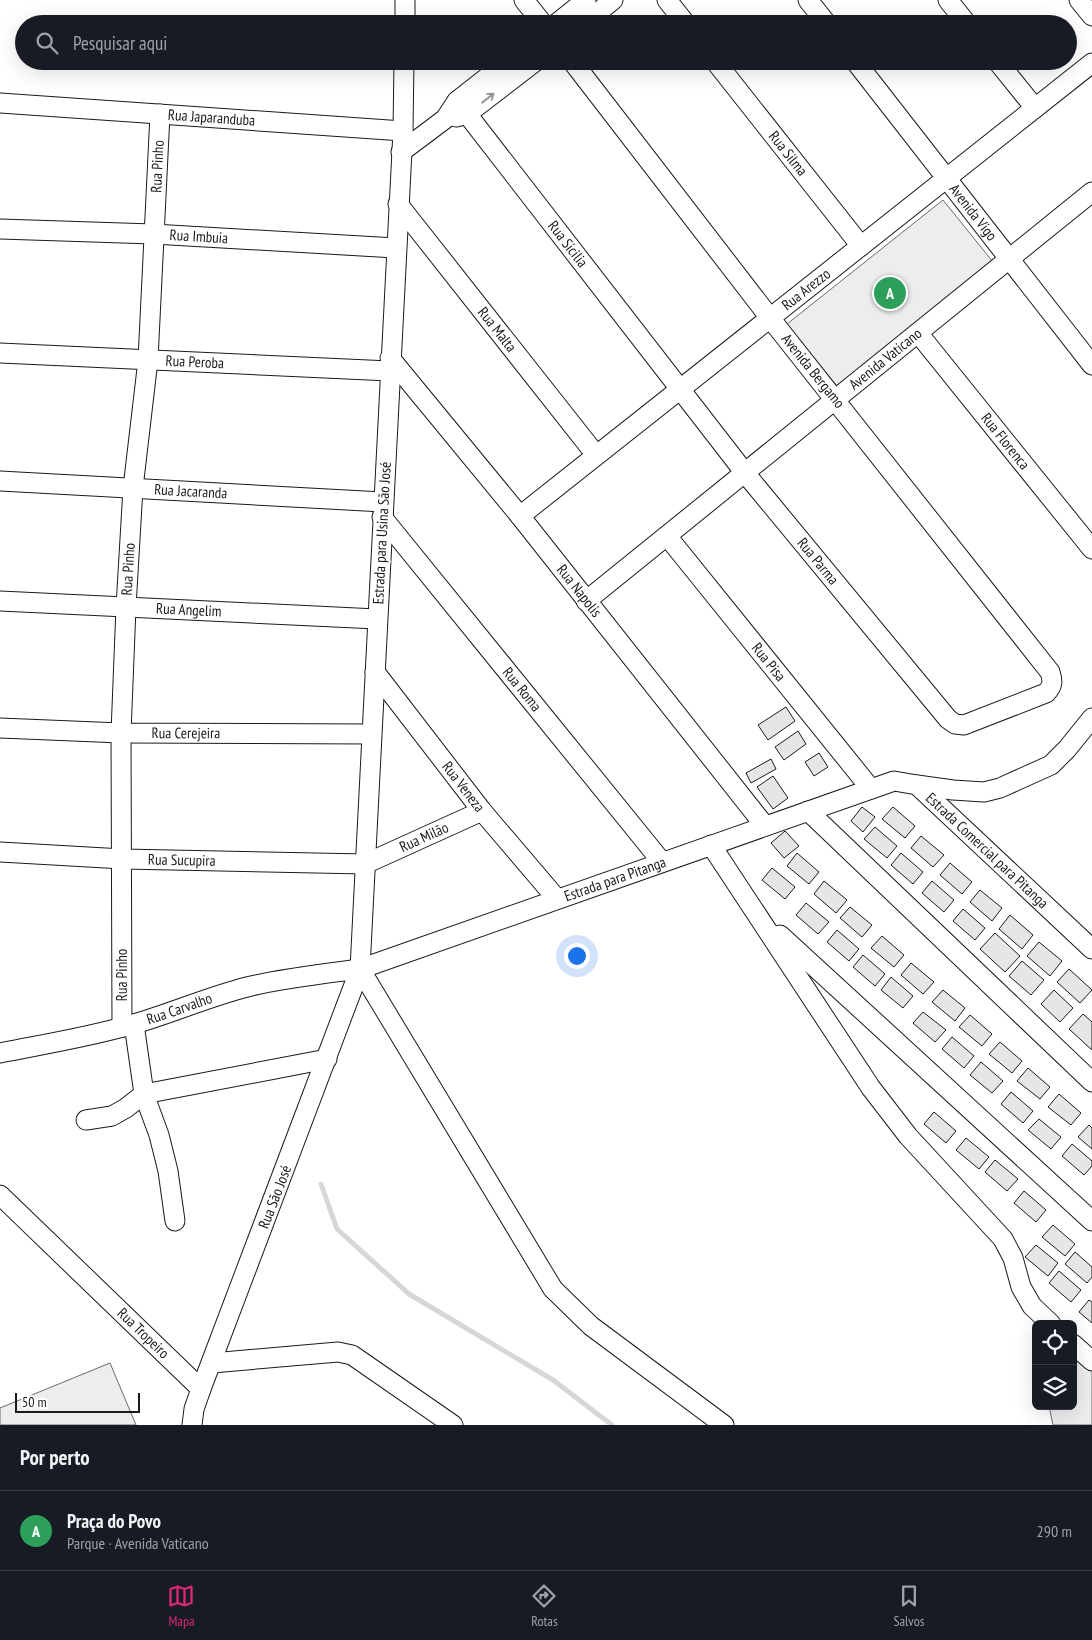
<!DOCTYPE html>
<html lang="pt">
<head>
<meta charset="utf-8">
<style>
  :root { --surface:#171b24; --page:#20242c; --text:#f1f3f6; --muted:#9ea1a6; --line:#363941; --accent:#db2777 }
  body { margin:0; font-family:"PT Sans Narrow",sans-serif; background:var(--page); color:var(--text) }
  .controls { position:absolute; right:15px; bottom:15px; display:grid; overflow:hidden; border-radius:8px; box-shadow:0 5px 20px #0002 }
  .controls button { width:45px; height:45px; display:grid; place-items:center; padding:0; border:0; border-bottom:1px solid var(--line); background:var(--surface); color:var(--text); font:25px sans-serif }
  .scale { position:absolute; left:15px; bottom:12px; width:125px; box-sizing:border-box; padding-left:5px; border:2px solid #1a1a1a; border-top:0; font-size:14px; line-height:18px; white-space:nowrap; color:#1a1a1a; -webkit-text-stroke:4px #fff; paint-order:stroke }
  .you { position:absolute; left:576px; top:955px; width:18px; height:18px; margin:-12px; border:4px solid #fff; border-radius:50%; background:#1a73e8; box-shadow:0 0 0 8px #1a73e833 }
  .badge { display:grid; place-items:center; width:32px; height:32px; border-radius:50%; background:var(--accent); color:#fff; font-size:16px; font-weight:700 }
  .pin { position:absolute; translate:-50% -50%; border:2px solid #fff; box-shadow:0 1px 5px #0006 }
  .list { margin:0; padding:0; list-style:none }
  h2 { display:flex; justify-content:space-between; align-items:center; height:65px; margin:0; padding:0 20px; font-size:21px }
  h2 small { font-size:16px; font-weight:400; color:var(--muted) }
  .list li { display:grid; grid-template-columns:32px 1fr auto; gap:15px; align-items:center; box-sizing:border-box; height:80px; padding:0 20px; border-top:1px solid var(--line) }
  .list b { display:block; font-size:19px; white-space:nowrap }
  .list p { margin:0; font-size:16px; white-space:nowrap; color:var(--muted) }
  .list em { font-size:16px; font-style:normal; color:var(--muted) }
  .icon { flex:none; width:28px; height:28px; fill:none; stroke:currentColor; stroke-width:2; stroke-linecap:round; stroke-linejoin:round }
  .map { position:relative; flex:none; width:1092px; height:1425px; overflow:hidden }
  .search { position:absolute; background:var(--surface); box-shadow:0 5px 20px #0002; left:15px; right:15px; top:15px; height:55px; display:flex; align-items:center; gap:12px; box-sizing:border-box; padding:0 18px; border-radius:28px; color:var(--muted); font-size:19px }
  .sheet { height:145px; background:var(--surface) }
  nav { display:flex; justify-content:space-around; align-items:center; box-sizing:border-box; height:70px; border-top:1px solid var(--line); background:var(--surface); font-size:14px; color:var(--muted) }
  nav a { display:grid; justify-items:center; gap:2px }
  nav .on { color:var(--accent) }
  .map>svg:first-child { display:block }
  .built { fill:#ededed; stroke:#6a6a6a }
  .lines { fill:none; stroke-linecap:round; stroke-linejoin:round }
  .stream { stroke:#d7d7d7; stroke-width:5 }
  .building { fill:#e6e6e6; stroke:#1a1a1a }
  .minor-casing { stroke:#1a1a1a; stroke-width:21 }
  .minor { stroke:#fff; stroke-width:19 }
  .oneway { stroke:#989898 }
  .labels { text-anchor:middle; stroke-width:4; stroke-linejoin:round; paint-order:stroke }
  .street-label { font-size:15px; fill:#1a1a1a; stroke:#fff }
</style>
</head>
<body>
<div class="map">
<svg width="1092" height="1425" viewBox="0 0 1092 1425">
  <rect width="100%" height="100%" fill="#fff"/>
  <!-- built -->
  <g class="built">
    <polygon points="943,200 993,262 837,386 787,324"/>
    <polygon points="1073,1350 1092,1368 1092,1425 1053,1425 1049,1406 1073,1406"/>
    <polygon points="110,1363 136,1425 0,1425 0,1408"/>
  </g>
  <g class="lines">
    <!-- stream -->
    <polyline class="stream" points="321,1184 337,1229 409,1294 553,1380 612,1425"/>
  </g>
  <!-- building -->
  <g class="building">
    <polygon points="786,707 795,721 768,740 758,725"/>
    <polygon points="798,731 806,744 784,760 775,747"/>
    <polygon points="819,753 828,767 814,776 805,762"/>
    <polygon points="771,759 776,769 751,783 746,773"/>
    <polygon points="773,776 788,798 773,809 757,787"/>
    <polygon points="862,807 875,817 863,832 851,821"/>
    <polygon points="893,807 915,826 905,838 882,819"/>
    <polygon points="875,827 897,846 887,858 864,839"/>
    <polygon points="785,831 799,846 784,858 771,843"/>
    <polygon points="921,836 944,855 933,867 911,848"/>
    <polygon points="797,853 819,872 809,884 787,866"/>
    <polygon points="901,853 923,872 913,884 891,865"/>
    <polygon points="950,863 972,882 962,894 940,875"/>
    <polygon points="772,868 795,887 785,899 762,880"/>
    <polygon points="824,881 847,900 836,913 814,894"/>
    <polygon points="932,881 954,900 944,912 922,893"/>
    <polygon points="980,890 1002,908 992,921 970,902"/>
    <polygon points="806,903 829,922 818,934 796,915"/>
    <polygon points="850,907 872,925 862,937 840,918"/>
    <polygon points="963,909 985,928 975,940 953,921"/>
    <polygon points="1010,915 1033,935 1022,949 999,929"/>
    <polygon points="837,930 859,949 849,961 827,942"/>
    <polygon points="995,933 1020,956 1005,972 980,949"/>
    <polygon points="882,936 904,955 894,967 871,948"/>
    <polygon points="1039,942 1062,961 1050,976 1027,956"/>
    <polygon points="863,955 885,974 875,986 853,967"/>
    <polygon points="1022,961 1044,980 1031,995 1009,976"/>
    <polygon points="911,963 934,982 923,994 901,975"/>
    <polygon points="1069,969 1092,990 1080,1003 1057,982"/>
    <polygon points="891,977 913,996 903,1008 881,990"/>
    <polygon points="943,990 965,1008 955,1021 932,1002"/>
    <polygon points="1054,990 1073,1008 1060,1022 1041,1004"/>
    <polygon points="923,1012 946,1030 935,1042 913,1023"/>
    <polygon points="1083,1014 1092,1022 1092,1050 1069,1029"/>
    <polygon points="970,1015 992,1034 982,1046 959,1027"/>
    <polygon points="952,1037 974,1056 964,1068 942,1049"/>
    <polygon points="1000,1042 1022,1061 1012,1073 989,1054"/>
    <polygon points="981,1062 1003,1081 992,1093 970,1075"/>
    <polygon points="1028,1068 1050,1087 1040,1099 1017,1081"/>
    <polygon points="1011,1092 1033,1111 1023,1123 1001,1104"/>
    <polygon points="1059,1094 1081,1113 1071,1125 1048,1107"/>
    <polygon points="934,1112 956,1131 946,1143 924,1124"/>
    <polygon points="1039,1119 1061,1137 1051,1149 1028,1130"/>
    <polygon points="1089,1125 1092,1128 1092,1149 1078,1137"/>
    <polygon points="966,1138 989,1157 979,1169 956,1150"/>
    <polygon points="1072,1144 1092,1161 1092,1166 1084,1175 1062,1156"/>
    <polygon points="995,1160 1018,1179 1007,1191 985,1172"/>
    <polygon points="1024,1191 1046,1210 1036,1222 1014,1203"/>
    <polygon points="1053,1225 1075,1244 1065,1256 1042,1237"/>
    <polygon points="1036,1245 1058,1263 1048,1276 1025,1257"/>
    <polygon points="1075,1252 1092,1267 1092,1277 1087,1283 1065,1264"/>
    <polygon points="1059,1271 1081,1290 1071,1302 1049,1283"/>
    <polygon points="1089,1300 1092,1302 1092,1323 1079,1312"/>
  </g>
  <g class="lines">
    <!-- minor casing -->
    <g class="minor-casing">
      <g id="minor">
        <polyline points="524,0 543,24"/>
        <polyline points="667,0 686,24"/>
        <polyline points="808,0 827,24"/>
        <polyline points="948,0 967,24"/>
        <polyline points="1079,0 1092,16"/>
        <polyline points="405,24 405,0"/>
        <polyline points="556,24 586,0"/>
        <polyline points="584,24 613,0"/>
        <path id="s1" d="M 715,61 L 861,246"/>
        <path id="s2" d="M 855,61 L 1092,365"/>
        <polyline points="997,61 1035,108"/>
        <path id="s3" d="M 457,101 L 745,473 L 948,719 L 955,724 L 964,725 L 1046,693 C 1053,686 1053,681 1050,672 L 770,318 L 572,61"/>
        <path id="s4" d="M 0,103 L 403,131 L 360,969 L 201,1389 L 194,1409 L 192,1425"/>
        <polyline points="456,117 467,114 536,61"/>
        <polyline points="403,131 404,61"/>
        <polyline points="401,152 445,119 457,101 508,61"/>
        <path id="s5" d="M 398,204 L 596,455"/>
        <path id="s6" d="M 0,229 L 153,234 L 396,248"/>
        <path id="s7" d="M 918,333 L 1092,549"/>
        <path id="s8" d="M 0,353 L 390,371"/>
        <path id="s9" d="M 390,358 L 520,516 L 765,826"/>
        <path id="s10" d="M 0,481 L 383,502"/>
        <path id="s11" d="M 520,516 L 1092,63"/>
        <path id="s12" d="M 382,517 L 662,862"/>
        <path id="s13" d="M 667,536 L 871,789"/>
        <path id="s14" d="M 0,601 L 377,619"/>
        <path id="s15" d="M 586,601 L 1092,192"/>
        <path id="s16" d="M 375,672 L 482,811 L 557,899"/>
        <path id="s17" d="M 0,728 L 121,733 L 371,734"/>
        <polyline points="917,785 953,790 984,792 1000,788 1051,765 1067,749 1092,718"/>
        <polyline points="808,811 1092,1082"/>
        <polyline points="711,845 871,1088 908,1136 1003,1239 1013,1258 1021,1287 1032,1306 1051,1324"/>
        <path id="s18" d="M 0,852 L 123,859 L 365,864 L 482,811"/>
        <polyline points="780,935 1092,1221"/>
        <polyline points="360,969 553,1289 591,1326 724,1425"/>
        <polyline points="134,1024 144,1094 327,1059"/>
        <path id="s19" d="M 122,1027 L 121,733 L 126,607 L 133,488 L 148,360 L 160,114"/>
        <path id="s20" d="M 0,1053 C 45,1044 90,1037 134,1024 C 172,1013 208,997 247,987 C 284,978 322,974 360,969 L 894,781 L 917,785 L 1092,949"/>
        <polyline points="86,1120 112,1116 126,1108 144,1094 159,1135 168,1171 175,1221"/>
        <path id="s21" d="M 0,1195 L 201,1389"/>
        <polyline points="1073,1344 1092,1361"/>
        <polyline points="212,1363 338,1352 352,1355 453,1425"/>
      </g>
    </g>
    <!-- minor -->
    <use href="#minor" class="minor"/>
  </g>
  <!-- one-way arrows -->
  <defs><path id="oneway-shaft" d="M-6 0H5M1.5-3L5.5 0L1.5 3" fill="none" stroke-width="1.6" stroke-linecap="round" stroke-linejoin="round" transform="scale(1.25)"/></defs>
  <use class="oneway" href="#oneway-shaft" transform="translate(488 98) rotate(-38)"/>
  <g class="labels">
    <!-- street labels -->
    <g class="street-label">
      <text dy="5" stroke="none"><textPath href="#s4" startOffset="212">Rua Japaranduba</textPath></text>
      <text dy="5" stroke="none"><textPath href="#s1" startOffset="118">Rua Silma</textPath></text>
      <text dy="5" stroke="none"><textPath href="#s19" startOffset="862">Rua Pinho</textPath></text>
      <text dy="5" stroke="none"><textPath href="#s2" startOffset="192">Avenida Vigo</textPath></text>
      <text dy="5" stroke="none"><textPath href="#s6" startOffset="199">Rua Imbuia</textPath></text>
      <text dy="5" stroke="none"><textPath href="#s3" startOffset="181">Rua Sicilia</textPath></text>
      <text dy="5" stroke="none"><textPath href="#s11" startOffset="365">Rua Arezzo</textPath></text>
      <text dy="5" stroke="none"><textPath href="#s5" startOffset="160">Rua Malta</textPath></text>
      <text dy="5" stroke="none"><textPath href="#s15" startOffset="385">Avenida Vaticano</textPath></text>
      <text dy="5" stroke="none"><textPath href="#s8" startOffset="195">Rua Peroba</textPath></text>
      <text transform="translate(813 371) rotate(51)" y="5">Avenida Bergamo</text>
      <text dy="5" stroke="none"><textPath href="#s7" startOffset="139">Rua Florenca</textPath></text>
      <text dy="5" stroke="none"><textPath href="#s10" startOffset="191">Rua Jacaranda</textPath></text>
      <text transform="translate(382 533) rotate(-87)" y="5">Estrada para Usina São José</text>
      <text dy="5" stroke="none"><textPath href="#s3" startOffset="585">Rua Parma</textPath></text>
      <text dy="5" stroke="none"><textPath href="#s19" startOffset="458">Rua Pinho</textPath></text>
      <text dy="5" stroke="none"><textPath href="#s9" startOffset="300">Rua Napolis</textPath></text>
      <text dy="5" stroke="none"><textPath href="#s14" startOffset="189">Rua Angelim</textPath></text>
      <text dy="5" stroke="none"><textPath href="#s13" startOffset="162">Rua Pisa</textPath></text>
      <text dy="5" stroke="none"><textPath href="#s12" startOffset="222">Rua Roma</textPath></text>
      <text dy="5" stroke="none"><textPath href="#s17" startOffset="186">Rua Cerejeira</textPath></text>
      <text dy="5" stroke="none"><textPath href="#s16" startOffset="145">Rua Veneza</textPath></text>
      <text dy="5" stroke="none"><textPath href="#s18" startOffset="430">Rua Milão</textPath></text>
      <text dy="5" stroke="none"><textPath href="#s20" startOffset="1056">Estrada Comercial para Pitanga</textPath></text>
      <text dy="5" stroke="none"><textPath href="#s18" startOffset="182">Rua Sucupira</textPath></text>
      <text dy="5" stroke="none"><textPath href="#s20" startOffset="641">Estrada para Pitanga</textPath></text>
      <text transform="translate(122 975) rotate(-90)" y="5">Rua Pinho</text>
      <text dy="5" stroke="none"><textPath href="#s20" startOffset="185">Rua Carvalho</textPath></text>
      <text transform="translate(275 1197) rotate(-69)" y="5">Rua São José</text>
      <text dy="5" stroke="none"><textPath href="#s21" startOffset="199">Rua Tropeiro</textPath></text>
    </g>
  </g>
</svg>
<div class="controls">
<button><svg class="icon" aria-label="locate" viewBox="0 0 24 24"><circle cx="12" cy="12" r="6"/><path d="M12 2v4M12 18v4M2 12h4M18 12h4"/></svg></button>
<button><svg class="icon" aria-label="layers" viewBox="0 0 24 24"><path d="M12 4l9 5-9 5-9-5zM3 14l9 5 9-5"/></svg></button>
</div>
<div class="scale">50 m</div>
<div class="you"></div>
<div class="pin badge" style="left:890px;top:293px;background:#2e9e5b">A</div>
<div class="search"><svg class="icon" aria-label="search" viewBox="0 0 24 24"><circle cx="10" cy="10" r="6"/><path d="M15 15l6 6"/></svg>Pesquisar aqui</div>
</div>
<section class="sheet">
<h2>Por perto<small></small></h2>
<ul class="list">
<li><span class="badge" style="background:#2e9e5b">A</span><div><b>Praça do Povo</b><p>Parque · Avenida Vaticano</p></div><em>290 m</em></li>
</ul>
</section>
<nav>
<a class="on"><svg class="icon" aria-label="map" viewBox="0 0 24 24"><path d="M3 6l6-2 6 2 6-2v14l-6 2-6-2-6 2zM9 4v14M15 6v14"/></svg>Mapa</a>
<a><svg class="icon" aria-label="directions" viewBox="0 0 24 24"><path d="M12 3l9 9-9 9-9-9zM9 14v-3h6M13 9l2 2-2 2"/></svg>Rotas</a>
<a><svg class="icon" aria-label="saved" viewBox="0 0 24 24"><path d="M7 4h10v16l-5-4-5 4z"/></svg>Salvos</a>
</nav>
</body>
</html>
